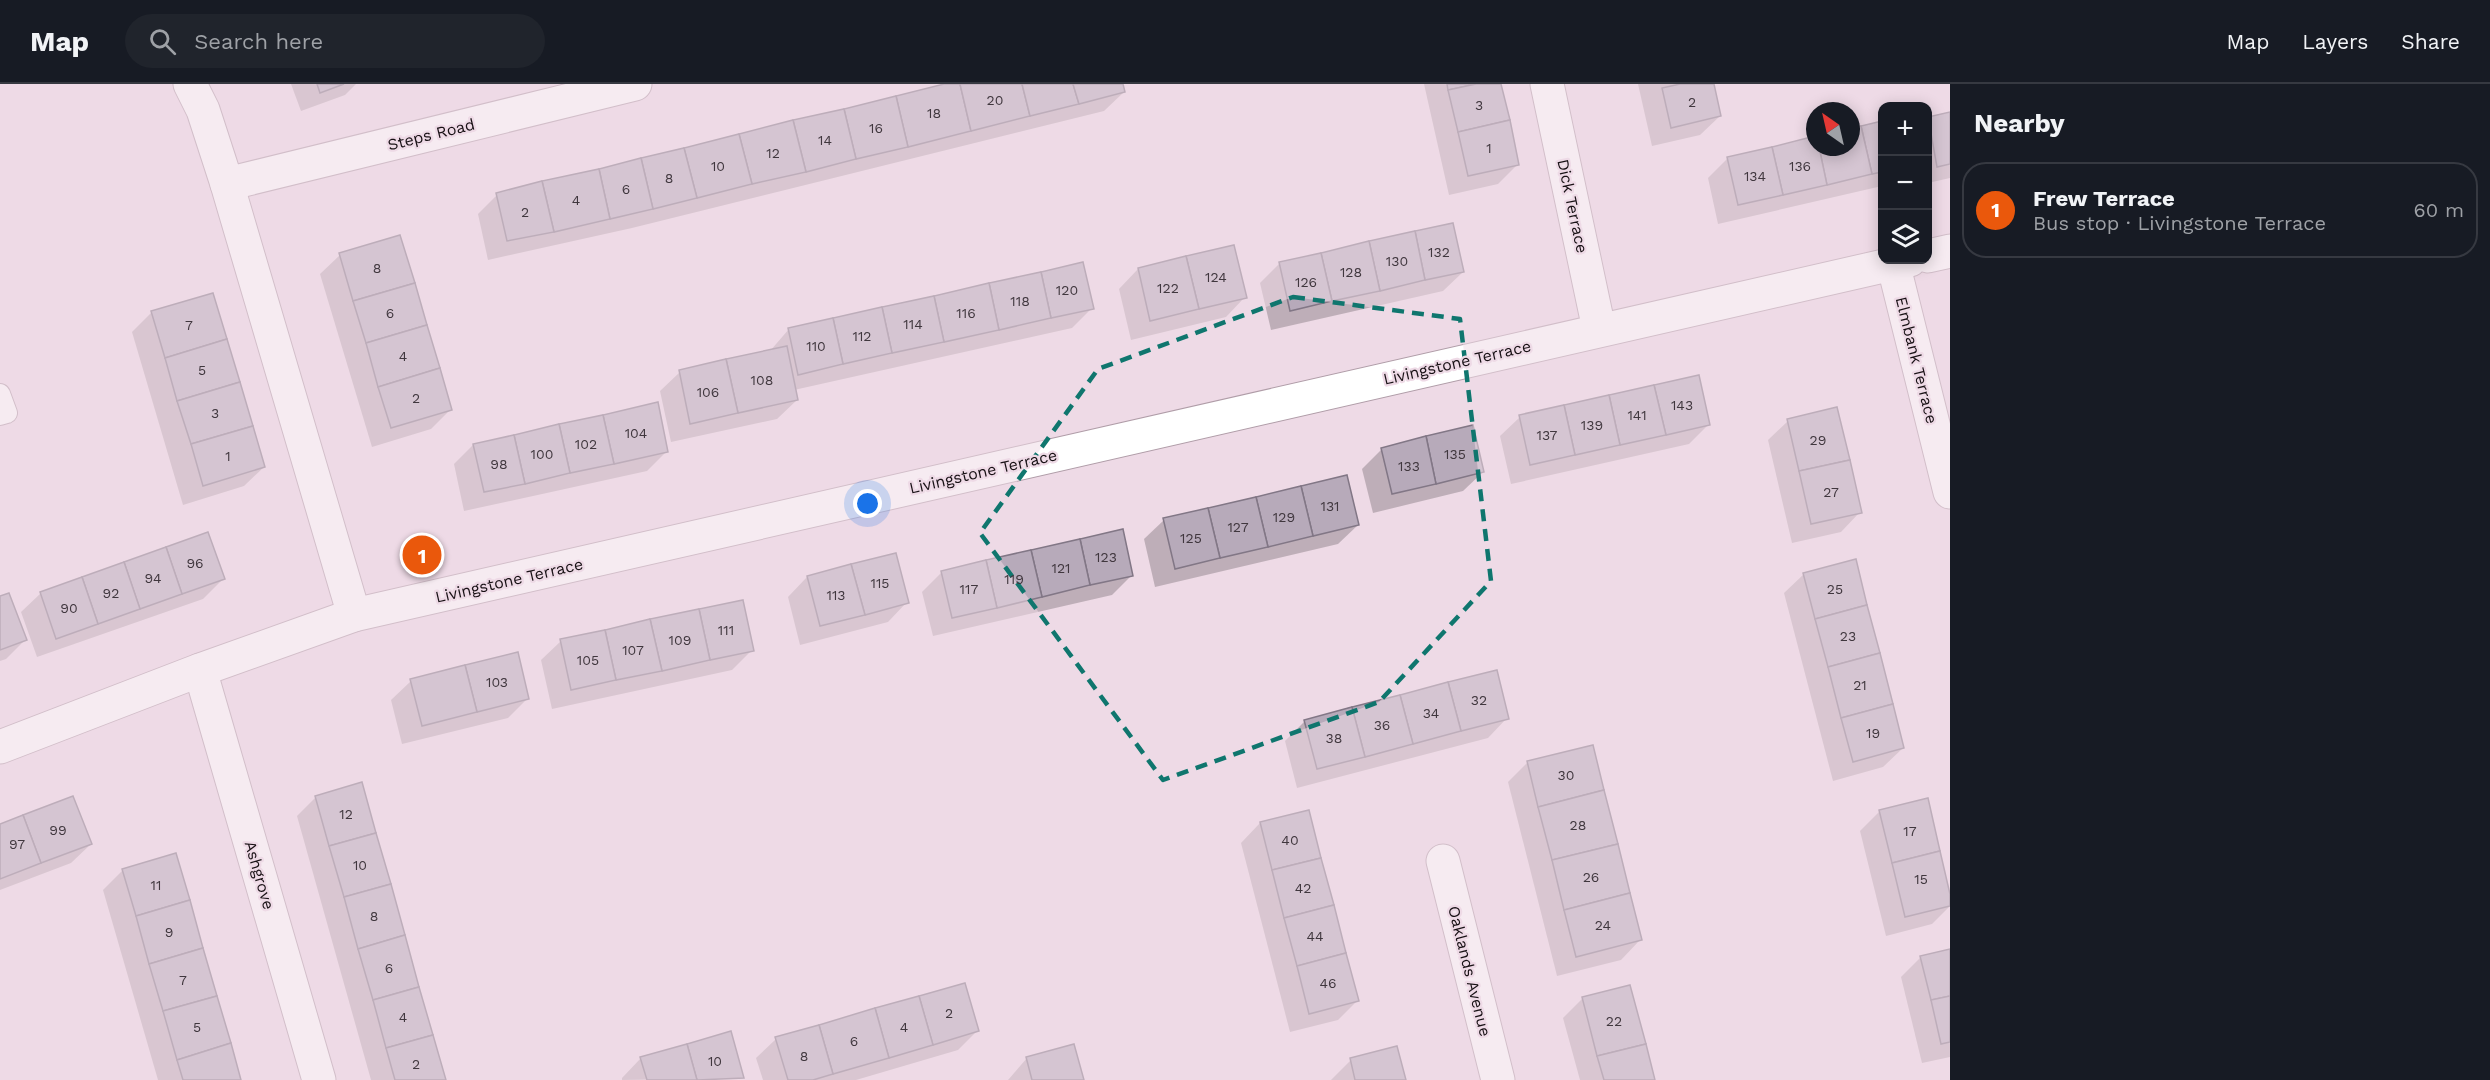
<!DOCTYPE html>
<html lang="en">
<head>
<meta charset="utf-8">
<style>
  :root { --surface:#171b24; --page:#20242c; --text:#f1f3f6; --muted:#9ea1a6; --line:#363941; --accent:#ea580c }
  body { margin:0; font-family:"Work Sans",sans-serif; background:var(--page); color:var(--text) }
  .controls { position:absolute; right:18px; top:18px; display:grid; overflow:hidden; border-radius:12px; box-shadow:0 3px 15px #0003 }
  .controls button { width:54px; height:54px; display:grid; place-items:center; padding:0; border:0; border-bottom:2px solid var(--line); background:var(--surface); color:var(--text); font:30px sans-serif }
  .compass { position:absolute; left:1806px; top:18px; width:54px; height:54px; border-radius:50%; background:var(--surface); box-shadow:0 3px 15px #0003; rotate:326deg }
  .you { position:absolute; left:868px; top:420px; width:21px; height:21px; margin:-15px; border:4px solid #fff; border-radius:50%; background:#1a73e8; box-shadow:0 0 0 9px #1a73e833 }
  .badge { display:grid; place-items:center; width:39px; height:39px; border-radius:50%; background:var(--accent); color:#fff; font-size:20px; font-weight:700 }
  .pin { position:absolute; translate:-50% -50%; border:3px solid #fff; box-shadow:0 2px 6px #0006 }
  .list { margin:0; padding:0; list-style:none }
  h2 { display:flex; justify-content:space-between; align-items:center; height:78px; margin:0; padding:0 24px; font-size:26px }
  h2 small { font-size:20px; font-weight:400; color:var(--muted) }
  .list li { display:grid; grid-template-columns:39px 1fr auto; gap:18px; align-items:center; box-sizing:border-box; height:96px; margin:0 12px 12px; padding:0 12px; border:2px solid var(--line); border-radius:24px }
  .list b { display:block; font-size:22px; white-space:nowrap }
  .list p { margin:0; font-size:20px; white-space:nowrap; color:var(--muted) }
  .list em { font-size:20px; font-style:normal; color:var(--muted) }
  .icon { flex:none; width:33px; height:33px; fill:none; stroke:currentColor; stroke-width:2; stroke-linecap:round; stroke-linejoin:round }
  .map { position:relative; flex:none; width:1950px; height:996px; overflow:hidden }
  header { display:flex; align-items:center; gap:36px; box-sizing:border-box; height:84px; padding:0 30px; background:var(--surface); border-bottom:2px solid var(--line) }
  header strong { font-size:28px }
  nav { display:flex; gap:33px; margin-inline-start:auto; font-size:21px }
  .search { width:420px; height:54px; background:var(--page); display:flex; align-items:center; gap:15px; box-sizing:border-box; padding:0 21px; border-radius:33px; color:var(--muted); font-size:22px }
  main { display:flex }
  aside { flex:1; background:var(--surface) }
  .map>svg:first-child { display:block }
  .shadow { fill:#0003 }
  .building { fill:#b7aaba; stroke:#827786; stroke-width:1.5 }
  .lines { fill:none; stroke-linecap:round; stroke-linejoin:round }
  .service-casing { stroke:#b09da8; stroke-width:22 }
  .minor-casing { stroke:#b09da8; stroke-width:35 }
  .service { stroke:#fff; stroke-width:20 }
  .minor { stroke:#fff; stroke-width:33 }
  .marked { fill:none; stroke:#0f766e; stroke-width:4.5; stroke-dasharray:12 8; stroke-linejoin:round }
  .labels { text-anchor:middle; stroke-width:4.5; stroke-linejoin:round; paint-order:stroke }
  .number-label { font-size:14px; fill:#40373e }
  .street-label { font-size:16px; fill:#181115; stroke:#eedae6 }
</style>
</head>
<body>
<header>
<strong>Map</strong>
<div class="search"><svg class="icon" aria-label="search" viewBox="0 0 24 24"><circle cx="10" cy="10" r="6"/><path d="M15 15l6 6"/></svg>Search here</div>
<nav><a>Map</a><a>Layers</a><a>Share</a></nav>
</header>
<main>
<div class="map">
<svg width="1950" height="996" viewBox="0 0 1950 996">
  <rect width="100%" height="100%" fill="#eedae6"/>
  <!-- shadow -->
  <g class="shadow">
    <polygon points="291,0 356,0 345,11 301,27"/>
    <polygon points="946,0 1122,0 1124,8 1104,27 632,144 488,176 478,130 497,111"/>
    <polygon points="1424,0 1500,0 1518,80 1498,100 1449,111"/>
    <polygon points="1638,0 1712,0 1720,32 1700,51 1652,62"/>
    <polygon points="1950,29 1950,94 1928,99 1928,34"/>
    <polygon points="1882,38 1882,102 1718,140 1708,94 1728,74 1815,54 1815,63 1851,63 1851,45"/>
    <polygon points="340,171 451,325 431,345 372,363 320,190"/>
    <polygon points="1280,179 1463,188 1443,207 1271,246 1260,199"/>
    <polygon points="1138,185 1245,213 1226,233 1131,256 1119,205"/>
    <polygon points="1092,224 1072,244 794,306 797,316 777,335 671,358 660,307 680,288 770,267 789,245"/>
    <polygon points="152,228 264,383 244,402 183,421 132,248"/>
    <polygon points="1520,333 1709,340 1689,360 1511,400 1500,352"/>
    <polygon points="1788,337 1860,428 1841,448 1792,459 1768,356"/>
    <polygon points="473,361 667,367 647,387 464,427 454,380"/>
    <polygon points="1382,365 1483,388 1463,407 1373,429 1362,385"/>
    <polygon points="1164,436 1358,441 1338,460 1155,503 1144,455"/>
    <polygon points="942,488 1132,491 1112,511 933,552 922,508"/>
    <polygon points="1804,490 1903,664 1883,683 1833,697 1784,509"/>
    <polygon points="807,493 907,518 888,538 800,561 788,513"/>
    <polygon points="223,495 203,515 37,573 21,528 41,509"/>
    <polygon points="0,514 25,556 6,575 0,577"/>
    <polygon points="561,557 752,566 732,586 552,625 541,576"/>
    <polygon points="411,597 527,615 508,634 402,660 391,616"/>
    <polygon points="1507,634 1488,654 1297,704 1285,657 1305,637"/>
    <polygon points="1528,678 1640,856 1621,876 1557,892 1508,698"/>
    <polygon points="316,713 444,996 371,996 297,732"/>
    <polygon points="1880,727 1950,816 1950,822 1932,840 1886,852 1860,747"/>
    <polygon points="1260,739 1357,917 1338,936 1290,948 1241,759"/>
    <polygon points="0,742 91,760 71,779 0,806"/>
    <polygon points="123,786 240,996 158,996 103,806"/>
    <polygon points="1950,867 1950,973 1922,979 1901,893 1920,874"/>
    <polygon points="1583,914 1653,996 1580,996 1563,934"/>
    <polygon points="977,947 958,966 856,996 763,996 756,974 776,955"/>
    <polygon points="641,974 742,994 622,996 622,994"/>
    <polygon points="1027,974 1082,996 1008,996"/>
    <polygon points="1351,976 1404,996 1331,996"/>
  </g>
  <!-- building -->
  <g class="building">
    <polygon points="317,0 344,0 320,9"/>
    <polygon points="944,0 960,0 971,47 908,63 896,12"/>
    <polygon points="960,0 1022,0 1030,32 971,47"/>
    <polygon points="1022,0 1073,0 1079,20 1030,32"/>
    <polygon points="1073,0 1123,0 1125,8 1079,20"/>
    <polygon points="1447,0 1476,0 1448,6"/>
    <polygon points="1476,0 1501,0 1510,36 1458,48 1448,6"/>
    <polygon points="1680,0 1714,0 1721,32 1671,44 1662,4"/>
    <polygon points="896,12 908,63 856,75 844,25"/>
    <polygon points="844,25 856,75 806,88 793,36"/>
    <polygon points="1950,28 1950,80 1937,83 1928,33"/>
    <polygon points="793,36 806,88 752,100 739,50"/>
    <polygon points="1510,36 1519,81 1468,92 1458,48"/>
    <polygon points="1882,37 1882,88 1872,90 1861,42"/>
    <polygon points="1861,42 1872,90 1827,101 1819,63 1851,63 1851,44"/>
    <polygon points="739,50 752,100 697,114 684,64"/>
    <polygon points="1815,52 1815,63 1819,63 1827,101 1783,111 1772,63"/>
    <polygon points="1772,63 1783,111 1738,121 1727,73"/>
    <polygon points="684,64 697,114 653,125 641,74"/>
    <polygon points="641,74 653,125 610,135 599,85"/>
    <polygon points="599,85 610,135 554,148 542,97"/>
    <polygon points="542,97 554,148 507,157 496,109"/>
    <polygon points="1453,139 1464,188 1425,196 1415,147"/>
    <polygon points="1415,147 1425,196 1380,207 1369,157"/>
    <polygon points="400,151 415,199 353,217 339,169"/>
    <polygon points="1369,157 1380,207 1332,217 1321,169"/>
    <polygon points="1234,161 1247,214 1199,225 1186,172"/>
    <polygon points="1321,169 1332,217 1290,227 1279,178"/>
    <polygon points="1186,172 1199,225 1150,237 1138,184"/>
    <polygon points="1083,178 1094,225 1051,234 1041,188"/>
    <polygon points="1041,188 1051,234 999,246 989,199"/>
    <polygon points="415,199 427,241 366,259 353,217"/>
    <polygon points="989,199 999,246 944,258 934,212"/>
    <polygon points="213,209 227,255 165,274 151,227"/>
    <polygon points="934,212 944,258 892,269 882,223"/>
    <polygon points="882,223 892,269 843,280 833,234"/>
    <polygon points="833,234 843,280 798,291 788,244"/>
    <polygon points="427,241 440,284 378,303 366,259"/>
    <polygon points="227,255 240,298 177,317 165,274"/>
    <polygon points="787,262 798,316 738,329 726,275"/>
    <polygon points="726,275 738,329 690,340 679,286"/>
    <polygon points="440,284 452,326 391,344 378,303"/>
    <polygon points="1699,291 1710,341 1666,351 1654,301"/>
    <polygon points="240,298 253,342 191,360 177,317"/>
    <polygon points="1654,301 1666,351 1620,361 1609,311"/>
    <polygon points="1609,311 1620,361 1575,371 1564,321"/>
    <polygon points="658,318 668,368 614,380 603,331"/>
    <polygon points="1564,321 1575,371 1530,381 1519,331"/>
    <polygon points="1837,323 1850,376 1799,387 1787,335"/>
    <polygon points="603,331 614,380 570,389 559,340"/>
    <polygon points="559,340 570,389 525,400 514,351"/>
    <polygon points="1473,341 1484,388 1436,400 1426,352"/>
    <polygon points="253,342 265,383 203,402 191,360"/>
    <polygon points="514,351 525,400 484,408 473,360"/>
    <polygon points="1426,352 1436,400 1392,410 1381,364"/>
    <polygon points="1850,376 1862,429 1811,440 1799,387"/>
    <polygon points="1347,391 1359,441 1313,452 1301,402"/>
    <polygon points="1301,402 1313,452 1268,463 1256,413"/>
    <polygon points="1256,413 1268,463 1220,474 1208,424"/>
    <polygon points="1208,424 1220,474 1175,485 1163,434"/>
    <polygon points="1123,445 1133,492 1090,501 1080,455"/>
    <polygon points="208,448 225,495 182,510 166,463"/>
    <polygon points="1080,455 1090,501 1042,513 1031,466"/>
    <polygon points="166,463 182,510 140,525 124,478"/>
    <polygon points="1031,466 1042,513 997,524 986,476"/>
    <polygon points="896,469 909,519 865,531 851,480"/>
    <polygon points="1856,475 1867,521 1815,535 1803,489"/>
    <polygon points="986,476 997,524 952,534 941,487"/>
    <polygon points="124,478 140,525 98,540 82,493"/>
    <polygon points="851,480 865,531 820,542 807,492"/>
    <polygon points="82,493 98,540 56,555 40,508"/>
    <polygon points="9,509 27,556 0,566 0,512"/>
    <polygon points="743,516 754,567 710,576 699,525"/>
    <polygon points="1867,521 1880,569 1828,583 1815,535"/>
    <polygon points="699,525 710,576 662,587 650,535"/>
    <polygon points="650,535 662,587 616,596 605,546"/>
    <polygon points="605,546 616,596 571,606 560,555"/>
    <polygon points="518,568 529,615 477,628 465,581"/>
    <polygon points="1880,569 1893,620 1841,634 1828,583"/>
    <polygon points="465,581 477,628 422,642 410,595"/>
    <polygon points="1497,586 1509,635 1461,647 1448,598"/>
    <polygon points="1448,598 1461,647 1413,660 1400,611"/>
    <polygon points="1400,611 1413,660 1365,673 1352,623"/>
    <polygon points="1893,620 1904,664 1853,678 1841,634"/>
    <polygon points="1352,623 1365,673 1317,685 1304,636"/>
    <polygon points="1593,661 1604,706 1538,723 1527,677"/>
    <polygon points="362,698 376,749 329,762 315,712"/>
    <polygon points="1604,706 1618,760 1552,776 1538,723"/>
    <polygon points="73,712 92,760 41,779 23,731"/>
    <polygon points="1928,714 1940,767 1892,779 1879,726"/>
    <polygon points="1309,726 1321,774 1272,786 1260,738"/>
    <polygon points="23,731 41,779 0,795 0,740"/>
    <polygon points="376,749 391,800 344,813 329,762"/>
    <polygon points="1618,760 1630,809 1564,826 1552,776"/>
    <polygon points="1940,767 1950,810 1950,822 1905,833 1892,779"/>
    <polygon points="176,769 190,816 136,832 122,785"/>
    <polygon points="1321,774 1334,821 1284,834 1272,786"/>
    <polygon points="391,800 405,851 358,865 344,813"/>
    <polygon points="1630,809 1642,856 1576,873 1564,826"/>
    <polygon points="190,816 203,864 149,880 136,832"/>
    <polygon points="1334,821 1346,869 1297,882 1284,834"/>
    <polygon points="405,851 419,903 373,916 358,865"/>
    <polygon points="203,864 217,912 163,927 149,880"/>
    <polygon points="1950,865 1950,912 1931,916 1920,872"/>
    <polygon points="1346,869 1359,917 1309,930 1297,882"/>
    <polygon points="965,899 979,947 933,961 919,912"/>
    <polygon points="1630,901 1646,960 1597,972 1582,913"/>
    <polygon points="419,903 433,951 386,964 373,916"/>
    <polygon points="217,912 231,959 177,976 163,927"/>
    <polygon points="919,912 933,961 889,974 875,924"/>
    <polygon points="1950,912 1950,958 1941,960 1931,916"/>
    <polygon points="875,924 889,974 833,990 819,941"/>
    <polygon points="819,941 833,990 813,996 788,996 775,953"/>
    <polygon points="731,947 744,994 697,996 687,960"/>
    <polygon points="433,951 446,996 395,996 386,964"/>
    <polygon points="231,959 241,996 183,996 177,976"/>
    <polygon points="687,960 697,996 647,996 640,973"/>
    <polygon points="1074,960 1084,996 1032,996 1026,973"/>
    <polygon points="1646,960 1655,996 1604,996 1597,972"/>
    <polygon points="1397,962 1406,996 1355,996 1350,974"/>
  </g>
  <g class="lines">
    <!-- service casing -->
    <g class="service-casing">
      <polyline id="service" points="0,310 7,329 0,331"/>
    </g>
    <!-- minor casing -->
    <g class="minor-casing">
      <g id="minor">
        <polyline points="190,0 203,26 227,100 354,531"/>
        <polyline points="1547,0 1599,245"/>
        <polyline points="227,100 635,0"/>
        <polyline points="1928,172 1950,167"/>
        <polyline points="1893,179 1950,408"/>
        <polyline points="200,586 319,996"/>
        <polyline points="0,663 200,586 354,531 1910,176"/>
        <polyline points="1443,777 1498,996"/>
      </g>
    </g>
    <!-- service -->
    <use href="#service" class="service"/>
    <!-- minor -->
    <use href="#minor" class="minor"/>
  </g>
  <!-- marked area -->
  <path d="M0 0H1950V996H0ZM 1293,213 L 1460,235 L 1491,497 L 1379,618 L 1163,696 L 980,449 L 1098,285 Z" fill="#eedae6" fill-opacity=".55" fill-rule="evenodd"/>
  <path class="marked" d="M 1293,213 L 1460,235 L 1491,497 L 1379,618 L 1163,696 L 980,449 L 1098,285 Z"/>
  <g class="labels">
    <!-- number labels -->
    <g class="number-label">
      <text x="995" y="21">20</text>
      <text x="1692" y="23">2</text>
      <text x="1479" y="26">3</text>
      <text x="934" y="34">18</text>
      <text x="876" y="49">16</text>
      <text x="825" y="61">14</text>
      <text x="1489" y="69">1</text>
      <text x="773" y="74">12</text>
      <text x="718" y="87">10</text>
      <text x="1800" y="87">136</text>
      <text x="1755" y="97">134</text>
      <text x="669" y="99">8</text>
      <text x="626" y="110">6</text>
      <text x="576" y="121">4</text>
      <text x="525" y="133">2</text>
      <text x="1439" y="173">132</text>
      <text x="1397" y="182">130</text>
      <text x="377" y="189">8</text>
      <text x="1351" y="193">128</text>
      <text x="1216" y="198">124</text>
      <text x="1306" y="203">126</text>
      <text x="1168" y="209">122</text>
      <text x="1067" y="211">120</text>
      <text x="1020" y="222">118</text>
      <text x="390" y="234">6</text>
      <text x="966" y="234">116</text>
      <text x="913" y="245">114</text>
      <text x="189" y="246">7</text>
      <text x="862" y="257">112</text>
      <text x="816" y="267">110</text>
      <text x="403" y="277">4</text>
      <text x="202" y="291">5</text>
      <text x="762" y="301">108</text>
      <text x="708" y="313">106</text>
      <text x="416" y="319">2</text>
      <text x="1682" y="326">143</text>
      <text x="215" y="334">3</text>
      <text x="1637" y="336">141</text>
      <text x="1592" y="346">139</text>
      <text x="636" y="354">104</text>
      <text x="1547" y="356">137</text>
      <text x="1818" y="361">29</text>
      <text x="586" y="365">102</text>
      <text x="542" y="375">100</text>
      <text x="1455" y="375">135</text>
      <text x="228" y="377">1</text>
      <text x="499" y="385">98</text>
      <text x="1409" y="387">133</text>
      <text x="1831" y="413">27</text>
      <text x="1330" y="427">131</text>
      <text x="1284" y="438">129</text>
      <text x="1238" y="448">127</text>
      <text x="1191" y="459">125</text>
      <text x="1106" y="478">123</text>
      <text x="195" y="484">96</text>
      <text x="1061" y="489">121</text>
      <text x="153" y="499">94</text>
      <text x="1014" y="500">119</text>
      <text x="880" y="504">115</text>
      <text x="969" y="510">117</text>
      <text x="1835" y="510">25</text>
      <text x="111" y="514">92</text>
      <text x="836" y="516">113</text>
      <text x="69" y="529">90</text>
      <text x="726" y="551">111</text>
      <text x="1848" y="557">23</text>
      <text x="680" y="561">109</text>
      <text x="633" y="571">107</text>
      <text x="588" y="581">105</text>
      <text x="497" y="603">103</text>
      <text x="1860" y="606">21</text>
      <text x="1479" y="621">32</text>
      <text x="1431" y="634">34</text>
      <text x="1382" y="646">36</text>
      <text x="1873" y="654">19</text>
      <text x="1334" y="659">38</text>
      <text x="1566" y="696">30</text>
      <text x="346" y="735">12</text>
      <text x="1578" y="746">28</text>
      <text x="58" y="751">99</text>
      <text x="1910" y="752">17</text>
      <text x="1290" y="761">40</text>
      <text x="17" y="765">97</text>
      <text x="360" y="786">10</text>
      <text x="1591" y="798">26</text>
      <text x="1921" y="800">15</text>
      <text x="156" y="806">11</text>
      <text x="1303" y="809">42</text>
      <text x="374" y="837">8</text>
      <text x="1603" y="846">24</text>
      <text x="169" y="853">9</text>
      <text x="1315" y="857">44</text>
      <text x="389" y="889">6</text>
      <text x="183" y="901">7</text>
      <text x="1328" y="904">46</text>
      <text x="949" y="934">2</text>
      <text x="403" y="938">4</text>
      <text x="1614" y="942">22</text>
      <text x="197" y="948">5</text>
      <text x="904" y="948">4</text>
      <text x="854" y="962">6</text>
      <text x="804" y="977">8</text>
      <text x="715" y="982">10</text>
      <text x="416" y="985">2</text>
    </g>
    <!-- street labels -->
    <g class="street-label">
      <text transform="translate(431 50) rotate(-14)" y="6">Steps Road</text>
      <text transform="translate(1573 122) rotate(78)" y="6">Dick Terrace</text>
      <text transform="translate(1917 276) rotate(76)" y="6">Elmbank Terrace</text>
      <text transform="translate(1457 278) rotate(-13)" y="6">Livingstone Terrace</text>
      <text transform="translate(983 387) rotate(-13)" y="6">Livingstone Terrace</text>
      <text transform="translate(509 496) rotate(-13)" y="6">Livingstone Terrace</text>
      <text transform="translate(260 791) rotate(74)" y="6">Ashgrove</text>
      <text transform="translate(1470 887) rotate(76)" y="6">Oaklands Avenue</text>
    </g>
  </g>
</svg>
<div class="controls">
<button>+</button>
<button>−</button>
<button><svg class="icon" aria-label="layers" viewBox="0 0 24 24"><path d="M12 4l9 5-9 5-9-5zM3 14l9 5 9-5"/></svg></button>
</div>
<svg class="compass" viewBox="-18 -18 36 36"><path d="M0-13l5 13h-10z" fill="#e53935"/><path d="M0 13l5-13h-10z" fill="#9ea1a6"/></svg>
<div class="you"></div>
<div class="pin badge" style="left:422px;top:471px">1</div>
</div>
<aside>
<h2>Nearby<small></small></h2>
<ul class="list">
<li><span class="badge">1</span><div><b>Frew Terrace</b><p>Bus stop · Livingstone Terrace</p></div><em>60 m</em></li>
</ul>
</aside>
</main>
</body>
</html>
